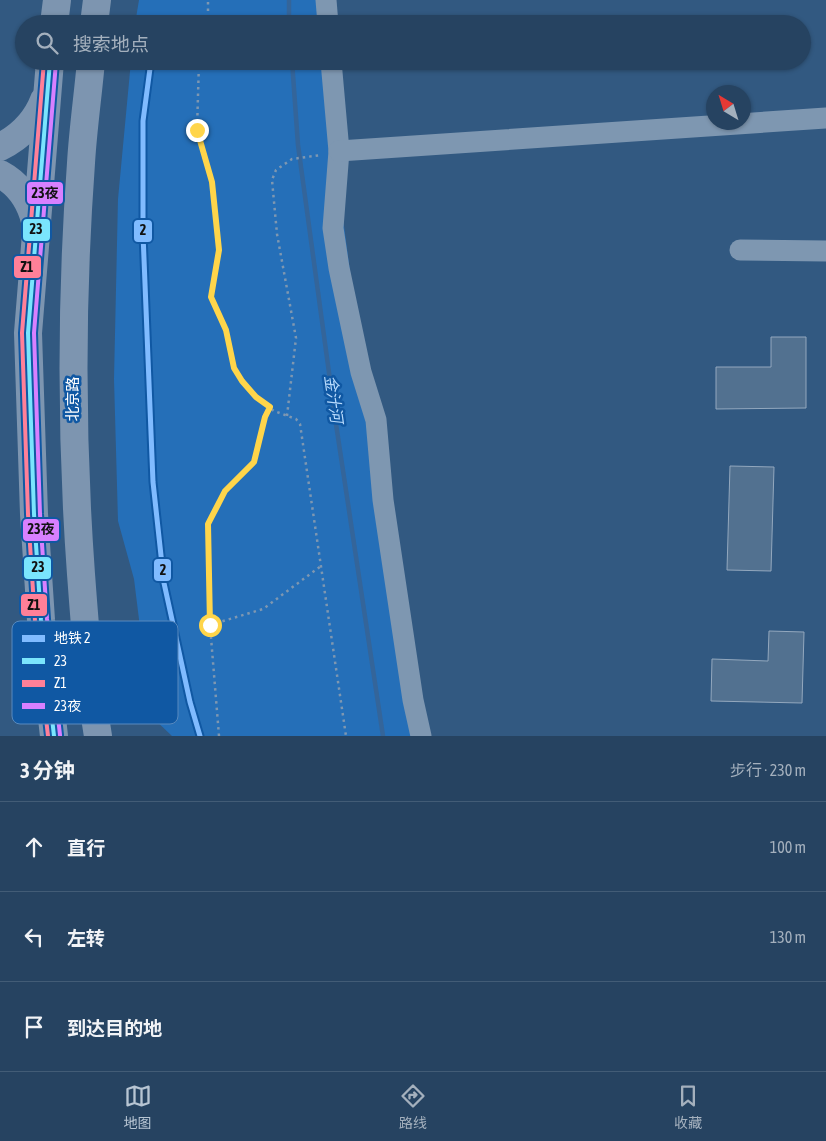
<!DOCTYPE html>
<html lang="zh">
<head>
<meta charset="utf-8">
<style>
  :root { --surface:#264361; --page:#2e4a67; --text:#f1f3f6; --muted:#a4b0bd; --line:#425c76; --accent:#b7c5d3 }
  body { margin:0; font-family:"Asap Condensed","Noto Sans SC",sans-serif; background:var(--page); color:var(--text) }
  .compass { position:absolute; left:706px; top:85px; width:45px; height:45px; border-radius:50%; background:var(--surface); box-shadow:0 1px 4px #0004; rotate:322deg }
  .stop { position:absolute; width:15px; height:15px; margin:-11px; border:4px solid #ffd54a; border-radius:50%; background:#fff }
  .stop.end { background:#ffd54a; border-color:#fff; box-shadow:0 1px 5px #0008 }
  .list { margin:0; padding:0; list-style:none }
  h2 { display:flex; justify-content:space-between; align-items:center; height:65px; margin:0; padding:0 20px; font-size:21px }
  h2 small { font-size:16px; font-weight:400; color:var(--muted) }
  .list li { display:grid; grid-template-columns:32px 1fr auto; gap:15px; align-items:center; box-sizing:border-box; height:90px; padding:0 20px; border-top:1px solid var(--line) }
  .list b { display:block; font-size:19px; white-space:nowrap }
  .list em { font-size:16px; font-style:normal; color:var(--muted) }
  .icon { flex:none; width:28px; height:28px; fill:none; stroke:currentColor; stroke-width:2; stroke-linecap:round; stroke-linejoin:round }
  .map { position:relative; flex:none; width:826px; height:736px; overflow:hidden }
  .search { position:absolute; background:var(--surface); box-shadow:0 1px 4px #0004; left:15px; right:15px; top:15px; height:55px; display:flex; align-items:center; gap:12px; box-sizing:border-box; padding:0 18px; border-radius:28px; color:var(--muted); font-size:19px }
  .sheet { height:335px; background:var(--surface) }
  nav { display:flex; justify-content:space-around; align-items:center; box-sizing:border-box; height:70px; border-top:1px solid var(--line); background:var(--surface); font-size:14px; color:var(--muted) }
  nav a { display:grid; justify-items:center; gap:2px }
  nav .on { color:var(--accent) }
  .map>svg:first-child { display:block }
  .green { fill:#256fb8 }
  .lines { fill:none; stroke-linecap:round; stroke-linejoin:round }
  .stream { stroke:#34659a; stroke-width:4.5 }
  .building { fill:#527190; stroke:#93a8be }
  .path { stroke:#7e97b1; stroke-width:2.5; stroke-dasharray:2.5 4; stroke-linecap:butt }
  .minor { stroke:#7e97b1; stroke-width:21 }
  .major { stroke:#7d95b0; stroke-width:28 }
  .bus-1-casing { stroke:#1058a3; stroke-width:8 }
  .bus-2-casing { stroke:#1058a3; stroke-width:8 }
  .bus-3-casing { stroke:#1058a3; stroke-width:8 }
  .bus-1 { stroke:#7ae5fd; stroke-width:4 }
  .bus-2 { stroke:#ff8098; stroke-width:4 }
  .bus-3 { stroke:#d880ff; stroke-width:4 }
  .metro-1-casing { stroke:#1058a3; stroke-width:9 }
  .metro-1 { stroke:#80bbff; stroke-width:5 }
  .route { stroke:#ffd54a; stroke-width:6 }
  .labels { text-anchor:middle; stroke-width:5; stroke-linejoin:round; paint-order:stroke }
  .street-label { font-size:15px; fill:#fff; stroke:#1058a3 }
  .water-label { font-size:16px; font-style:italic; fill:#b7dafc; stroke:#1058a3 }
  .key { fill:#1058a3; stroke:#588abf; stroke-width:1 }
  .key-label { font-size:14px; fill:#fff }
  .line-badge { stroke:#1058a3; stroke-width:2 }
  .pale-badge-label { font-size:14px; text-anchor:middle; font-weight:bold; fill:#111 }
</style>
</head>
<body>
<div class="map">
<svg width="826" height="736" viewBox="0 0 826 736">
  <rect width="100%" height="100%" fill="#325981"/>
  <!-- green -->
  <g class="green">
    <polygon points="139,0 317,0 319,24 135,24"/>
    <polygon points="131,61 322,61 412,736 172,736 151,716 134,579 118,521 114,379 118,199"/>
  </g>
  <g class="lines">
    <!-- stream -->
    <g class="stream">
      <polyline points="289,0 289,24"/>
      <polyline points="292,61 298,145 336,424 383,736"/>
    </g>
  </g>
  <!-- building -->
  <g class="building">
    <polygon points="771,337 806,337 806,408 716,409 716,367 771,367"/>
    <polygon points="730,466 774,467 771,571 727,570"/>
    <polygon points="769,631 804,632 802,703 711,701 712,659 768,661"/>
  </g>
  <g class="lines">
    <!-- path -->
    <g class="path">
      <polyline points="208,24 208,0"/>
      <polyline points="199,61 197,130 212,182 219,250 211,297 226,331 234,368 242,381 256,397 274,411 296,419 300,424 346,736"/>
      <polyline points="287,416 296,338 277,234 272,180 276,170 292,159 321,155"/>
      <polyline points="210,625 263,609 321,566"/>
      <polyline points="219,736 210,625 208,524 225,491 254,461 265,417 270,407"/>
    </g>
    <!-- minor -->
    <g class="minor">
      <polyline points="326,0 328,24"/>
      <polyline points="331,61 339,151 333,228 339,268 361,372 376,420 383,500 413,700 421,736"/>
      <polyline points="339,151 826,118"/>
      <polyline points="740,250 826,251"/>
    </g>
    <!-- major -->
    <g class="major">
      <polyline points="54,24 57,0"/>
      <polyline points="94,24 97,0"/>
      <polyline points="50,61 28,333 34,514 41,620 54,736"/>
      <path d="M 91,61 C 88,95 83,129 81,163 C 71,300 71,437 81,574 C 85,628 89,683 98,736"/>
      <path d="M 0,147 C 20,137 36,121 44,100"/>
      <path d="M 0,174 C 19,184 30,201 35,221"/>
    </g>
    <!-- bus-1 casing -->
    <g class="bus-1-casing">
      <polyline id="bus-1" points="50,61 28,333 34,514 41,620 54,736"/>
    </g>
    <!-- bus-2 casing -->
    <g class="bus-2-casing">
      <polyline id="bus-2" points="44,61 22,333 28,514 35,621 48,736"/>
    </g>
    <!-- bus-3 casing -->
    <g class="bus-3-casing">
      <polyline id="bus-3" points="56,62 34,333 40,514 47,619 60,735"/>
    </g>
    <!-- bus-1 -->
    <use href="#bus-1" class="bus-1"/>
    <!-- bus-2 -->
    <use href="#bus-2" class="bus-2"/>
    <!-- bus-3 -->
    <use href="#bus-3" class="bus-3"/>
    <!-- metro-1 casing -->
    <g class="metro-1-casing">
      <polyline id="metro-1" points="151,61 143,121 143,234 153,482 164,583 190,702 200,736"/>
    </g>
    <!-- metro-1 -->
    <use href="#metro-1" class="metro-1"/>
  </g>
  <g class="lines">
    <!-- route -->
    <polyline class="route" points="197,130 212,182 219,250 211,297 226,330 234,368 242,381 256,397 270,407 265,417 254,462 225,491 208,524 210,625"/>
  </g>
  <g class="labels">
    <!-- street labels -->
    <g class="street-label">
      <text transform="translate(73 399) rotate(-90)" y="5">北京路</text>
    </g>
    <!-- water labels -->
    <g class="water-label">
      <text transform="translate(334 399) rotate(82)" y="6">金汁河</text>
    </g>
  </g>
  <!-- legend -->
  <rect x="12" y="621" width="166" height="103" rx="8" class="key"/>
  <rect x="22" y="635" width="23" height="7" fill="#80bbff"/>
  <rect x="22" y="658" width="23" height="6" fill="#7ae5fd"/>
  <rect x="22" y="680" width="23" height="7" fill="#ff8098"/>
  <rect x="22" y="703" width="23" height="6" fill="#d880ff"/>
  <g class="key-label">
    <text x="54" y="643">地铁 2</text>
    <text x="54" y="666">23</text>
    <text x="54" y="688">Z1</text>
    <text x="54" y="711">23夜</text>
  </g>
  <g class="line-badge">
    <rect x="26" y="181" width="38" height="24" rx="5" fill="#d880ff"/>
    <rect x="22" y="218" width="29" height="24" rx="5" fill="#7ae5fd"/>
    <rect x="133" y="219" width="20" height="24" rx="5" fill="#80bbff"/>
    <rect x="13" y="255" width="29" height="24" rx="5" fill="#ff8098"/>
    <rect x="22" y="518" width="38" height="24" rx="5" fill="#d880ff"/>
    <rect x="23" y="556" width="29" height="24" rx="5" fill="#7ae5fd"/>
    <rect x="153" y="558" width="19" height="24" rx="5" fill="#80bbff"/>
    <rect x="20" y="593" width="28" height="24" rx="5" fill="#ff8098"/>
  </g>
  <g class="pale-badge-label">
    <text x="45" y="198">23夜</text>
    <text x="36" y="234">23</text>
    <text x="143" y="235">2</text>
    <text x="27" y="272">Z1</text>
    <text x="41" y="534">23夜</text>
    <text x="38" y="572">23</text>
    <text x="163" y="575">2</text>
    <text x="34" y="610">Z1</text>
  </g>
</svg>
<svg class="compass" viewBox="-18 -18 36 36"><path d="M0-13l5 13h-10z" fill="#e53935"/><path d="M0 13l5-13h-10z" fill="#a4b0bd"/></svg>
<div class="stop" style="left:210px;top:625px"></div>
<div class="stop end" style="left:197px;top:130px"></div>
<div class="search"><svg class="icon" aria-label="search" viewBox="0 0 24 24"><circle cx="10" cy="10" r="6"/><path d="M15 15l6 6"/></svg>搜索地点</div>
</div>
<section class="sheet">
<h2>3 分钟<small>步行 · 230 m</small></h2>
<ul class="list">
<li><svg class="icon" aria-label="ahead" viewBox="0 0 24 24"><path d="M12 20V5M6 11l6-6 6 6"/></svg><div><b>直行</b></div><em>100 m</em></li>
<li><svg class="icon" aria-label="left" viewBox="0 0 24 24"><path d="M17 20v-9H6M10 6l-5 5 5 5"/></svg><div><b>左转</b></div><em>130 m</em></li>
<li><svg class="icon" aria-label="arrive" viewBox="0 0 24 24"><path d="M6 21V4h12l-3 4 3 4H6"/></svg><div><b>到达目的地</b></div></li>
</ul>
</section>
<nav>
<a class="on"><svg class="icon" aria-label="map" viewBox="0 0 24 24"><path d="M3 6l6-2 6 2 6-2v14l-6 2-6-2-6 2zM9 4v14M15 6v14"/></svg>地图</a>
<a><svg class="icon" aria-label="directions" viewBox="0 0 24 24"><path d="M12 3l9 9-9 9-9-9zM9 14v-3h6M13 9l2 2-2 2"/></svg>路线</a>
<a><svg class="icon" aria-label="saved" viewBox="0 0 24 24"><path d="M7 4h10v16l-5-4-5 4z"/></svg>收藏</a>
</nav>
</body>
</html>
